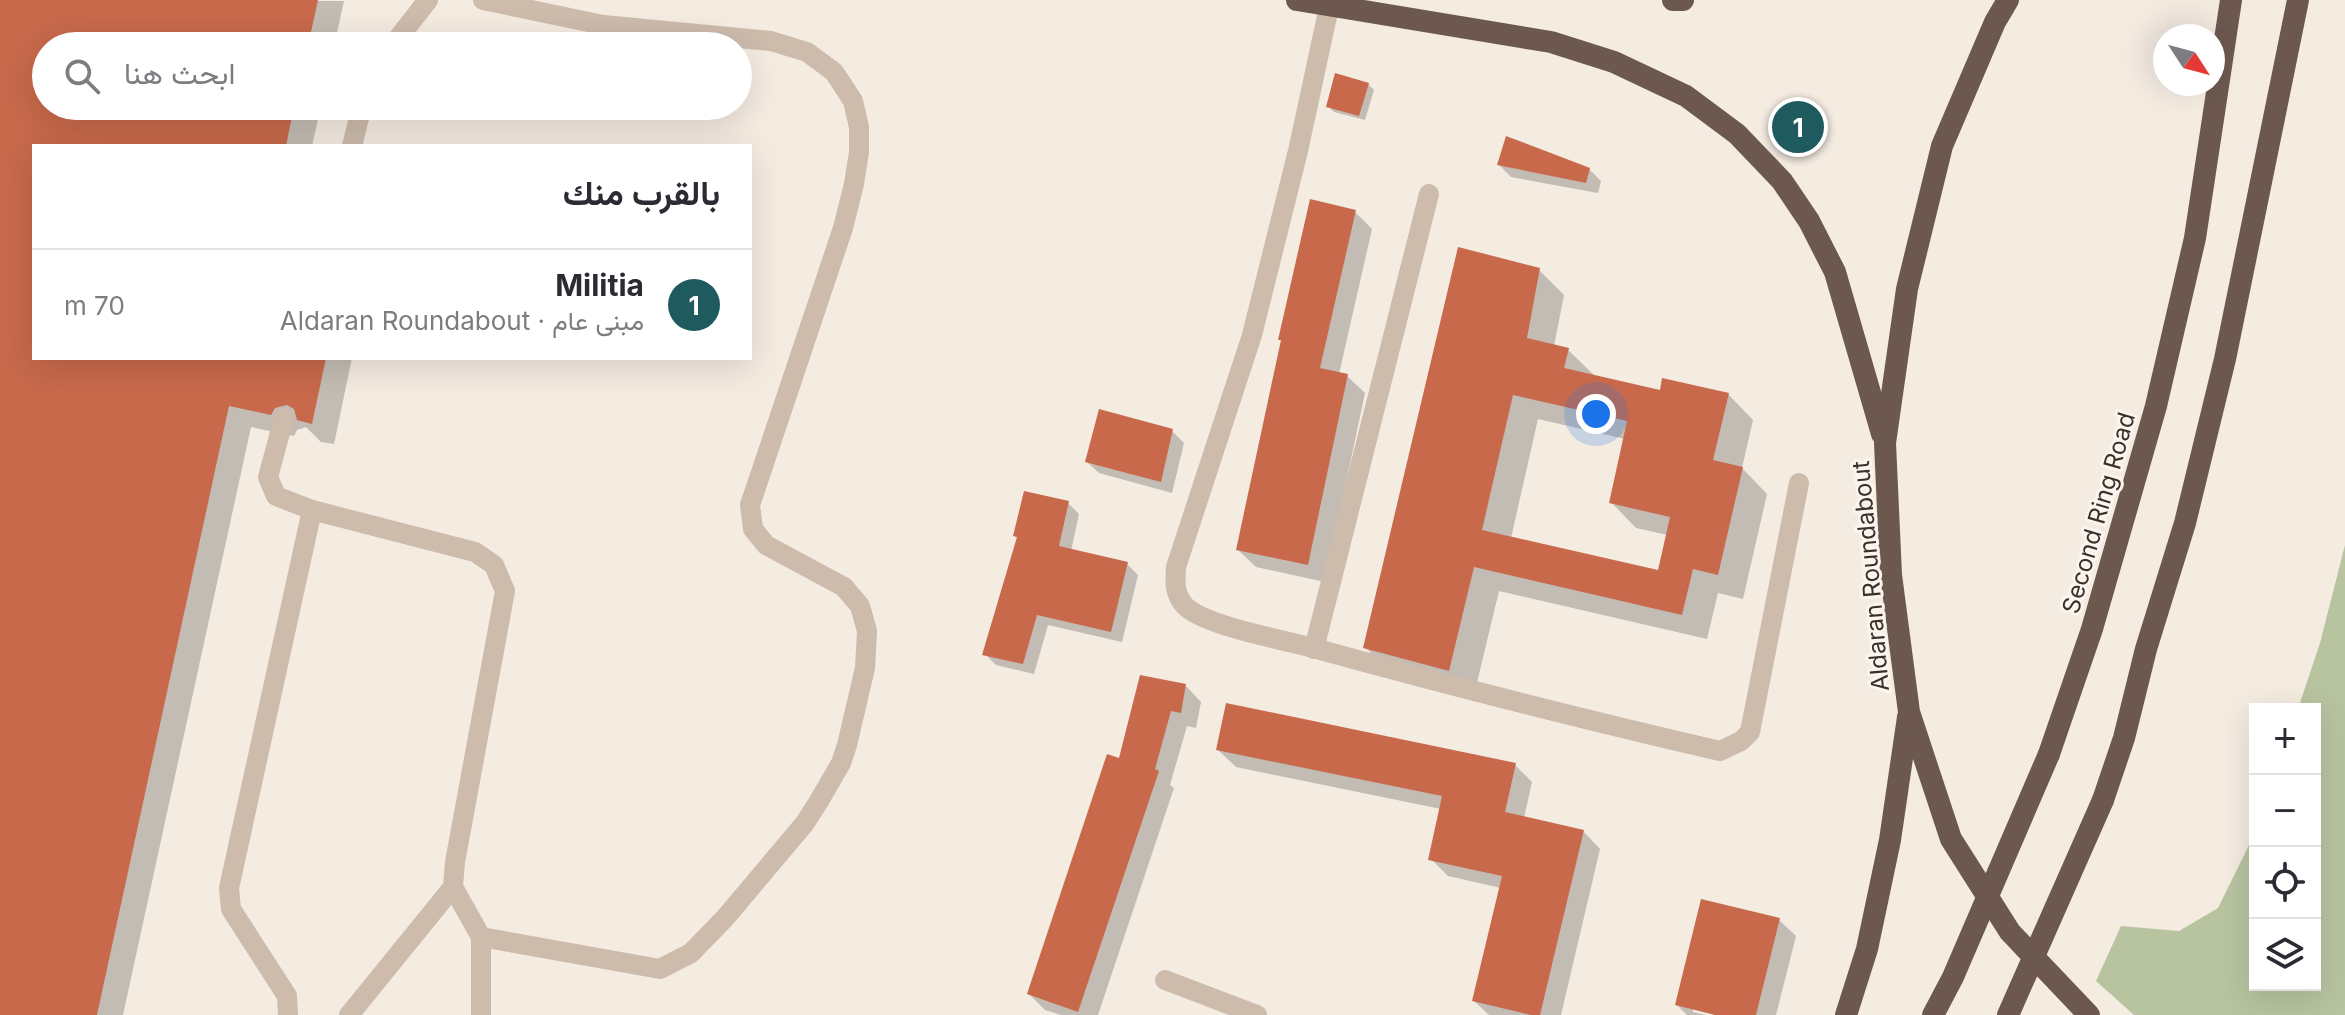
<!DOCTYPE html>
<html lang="ar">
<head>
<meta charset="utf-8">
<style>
  :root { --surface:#fff; --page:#f7f7f7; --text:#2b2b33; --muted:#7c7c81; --line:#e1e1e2; --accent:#1f5a5e }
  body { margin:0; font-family:Inter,Vazirmatn,sans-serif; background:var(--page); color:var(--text); direction:rtl }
  .controls { position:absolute; right:24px; bottom:24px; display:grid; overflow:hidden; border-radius:0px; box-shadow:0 8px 32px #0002 }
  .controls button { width:72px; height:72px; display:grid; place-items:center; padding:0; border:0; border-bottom:2px solid var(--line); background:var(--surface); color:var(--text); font:40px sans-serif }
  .compass { position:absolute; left:2153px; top:24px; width:72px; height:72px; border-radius:50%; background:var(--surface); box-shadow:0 8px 32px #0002; rotate:126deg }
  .you { position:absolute; left:1596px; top:414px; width:28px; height:28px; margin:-20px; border:6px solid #fff; border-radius:50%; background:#1a73e8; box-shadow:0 0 0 12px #1a73e833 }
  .badge { display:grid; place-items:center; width:52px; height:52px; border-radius:50%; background:var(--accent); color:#fff; font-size:26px; font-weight:700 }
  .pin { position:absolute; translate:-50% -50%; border:4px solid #fff; box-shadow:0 2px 8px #0006 }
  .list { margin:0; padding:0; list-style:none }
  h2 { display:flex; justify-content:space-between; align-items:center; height:104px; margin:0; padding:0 32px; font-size:34px }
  h2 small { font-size:26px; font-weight:400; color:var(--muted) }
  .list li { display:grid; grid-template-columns:52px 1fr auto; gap:24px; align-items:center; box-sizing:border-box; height:112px; padding:0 32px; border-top:2px solid var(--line) }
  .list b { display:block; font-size:30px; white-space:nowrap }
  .list p { margin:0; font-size:26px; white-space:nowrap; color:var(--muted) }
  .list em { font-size:26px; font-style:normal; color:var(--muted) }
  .icon { flex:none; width:44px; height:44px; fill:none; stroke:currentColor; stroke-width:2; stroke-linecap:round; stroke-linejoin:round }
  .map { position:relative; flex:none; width:2345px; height:1015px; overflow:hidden; direction:ltr }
  .search { position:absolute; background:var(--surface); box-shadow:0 8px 32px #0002; left:32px; top:32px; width:720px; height:88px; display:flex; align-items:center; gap:20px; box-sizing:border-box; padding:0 28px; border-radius:44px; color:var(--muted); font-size:30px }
  .panel { position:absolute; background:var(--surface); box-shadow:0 8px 32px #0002; left:32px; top:144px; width:720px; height:216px; border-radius:0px; direction:rtl }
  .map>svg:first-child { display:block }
  .green { fill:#b8c4a0 }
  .shadow { fill:#0003; fill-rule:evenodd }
  .building { fill:#c8694b; fill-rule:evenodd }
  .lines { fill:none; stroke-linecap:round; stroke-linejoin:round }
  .service { stroke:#cdbbac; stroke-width:20 }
  .minor { stroke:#cdbbac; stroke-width:20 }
  .trunk { stroke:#6c584f; stroke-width:22 }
  .trunk-bridge { stroke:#6c584f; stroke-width:22 }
  .labels { text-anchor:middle; stroke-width:6; stroke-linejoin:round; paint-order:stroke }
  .street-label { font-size:24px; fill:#3b302b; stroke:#fbf5ee }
</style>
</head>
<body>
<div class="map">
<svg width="2345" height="1015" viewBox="0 0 2345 1015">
  <rect width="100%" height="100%" fill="#f4ebe1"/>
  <!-- green -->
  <polygon class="green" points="2345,545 2345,1015 2134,1015 2096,981 2121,926 2179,931 2218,908 2255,833 2255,985 2315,985 2315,709 2298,709 2320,643"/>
  <!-- shadow -->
  <g class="shadow">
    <polygon points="0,0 344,1 334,46 46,46 46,106 321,106 312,146 34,146 34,358 352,358 334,444 321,442 306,427 297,430 294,436 251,427 123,1015 0,1015"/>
    <polygon points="1368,84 1374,90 1365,120 1334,112 1328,106"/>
    <polygon points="1499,165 1589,169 1601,181 1598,193 1511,177"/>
    <polygon points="1355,212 1372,229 1339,374 1347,376 1365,393 1325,582 1256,567 1238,550"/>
    <path d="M 1539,270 L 1564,295 L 1554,346 L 1568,350 L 1594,375 L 1593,377 L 1662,392 L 1728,394 L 1753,420 L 1742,468 L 1767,494 L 1743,599 L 1718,593 L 1707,639 L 1499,591 L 1474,695 L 1391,673 L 1366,648 ZM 1538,419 L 1625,439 L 1611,502 L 1636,528 L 1668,535 L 1659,572 L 1511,538 Z"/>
    <polygon points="1172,431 1184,443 1172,493 1099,473 1087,462"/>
    <polygon points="1068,503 1079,514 1071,551 1127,564 1138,575 1122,642 1048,625 1034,674 996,665 985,654 1019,539 1015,536"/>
    <polygon points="1186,686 1201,702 1196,728 1187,726 1170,785 1174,788 1098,1015 1061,1015 1045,1010 1029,994 1120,760"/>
    <polygon points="1218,750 1515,765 1532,782 1524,818 1583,831 1600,849 1561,1015 1489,1015 1474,1001 1501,888 1448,876 1431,859 1441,809 1236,767"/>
    <polygon points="1779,920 1796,936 1776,1015 1723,1015 1693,1008 1693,1012 1706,1015 1687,1015 1677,1005"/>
  </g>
  <!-- building -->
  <g class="building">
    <polygon points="0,0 318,0 308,46 46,46 46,106 294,106 286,146 34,146 34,358 326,358 312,424 297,420 294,409 287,405 275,408 271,415 229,406 97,1015 0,1015"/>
    <polygon points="1335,73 1369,83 1359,116 1326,107"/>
    <polygon points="1506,136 1590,168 1586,183 1497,165"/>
    <polygon points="1310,199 1356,210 1320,368 1348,374 1308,565 1236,550 1281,340 1278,340"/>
    <path d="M 1458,247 L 1540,268 L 1527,338 L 1569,348 L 1564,368 L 1660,390 L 1662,378 L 1729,393 L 1713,460 L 1743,467 L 1718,575 L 1693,569 L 1682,615 L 1474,567 L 1449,671 L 1363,648 ZM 1513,395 L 1627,421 L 1609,503 L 1670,517 L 1658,570 L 1482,530 Z"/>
    <polygon points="1099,409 1173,429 1161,482 1085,462"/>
    <polygon points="1024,491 1069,501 1059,546 1128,562 1111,632 1037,615 1023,664 982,655 1017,537 1013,536"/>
    <polygon points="1140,675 1186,684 1181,713 1171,711 1155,769 1159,771 1078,1012 1027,994 1107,754 1119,758"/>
    <polygon points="1226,703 1516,763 1505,812 1584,830 1540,1015 1531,1015 1472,1001 1502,876 1428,860 1442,796 1216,750"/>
    <polygon points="1701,899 1780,918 1756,1015 1715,1015 1675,1005"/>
  </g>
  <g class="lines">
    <!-- service -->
    <g class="service">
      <polyline points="392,46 428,0"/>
      <polyline points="352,146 362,106"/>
      <polyline points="284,418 268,477 276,496 312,510 229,888 231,909 287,996 288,1015"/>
      <polyline points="312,510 475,552 494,565 505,591 455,862 453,887 481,937 660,969 691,953 725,918 805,823 819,801 841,763 847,745 865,668 867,631 860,606 844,587 766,545 753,529 750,505 843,228 854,184 859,152 859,127 853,101 834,72 807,52 771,41 603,25 483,0"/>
      <polyline points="481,937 481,1015"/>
      <polyline points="349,1015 453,887"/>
    </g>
    <!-- minor -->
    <g class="minor">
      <path d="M 1329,7 L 1298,151 L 1252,335 L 1176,567 C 1175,582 1174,594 1185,606 C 1204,625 1278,639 1306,646 C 1444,684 1581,719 1720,751 L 1741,741 L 1750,732 L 1799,483"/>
      <polyline points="1314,649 1429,194"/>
      <polyline points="1165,980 1257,1015"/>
    </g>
    <!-- trunk -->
    <g class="trunk">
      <polyline points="1297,0 1551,42 1614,62 1686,96 1737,134 1782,181 1809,221 1835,272 1882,434"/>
      <polyline points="1673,0 1683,0"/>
      <polyline points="2008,0 1995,22 1942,146 1907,289 1885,443 1891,575 1909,712 1951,839 2010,932 2089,1015"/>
      <polyline points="2049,754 2092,629 2156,406 2195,238 2231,0"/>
      <polyline points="2103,800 2124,738 2146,649 2185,523 2225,359 2298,0"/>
      <polyline points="1846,1015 1867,949 1890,840 1908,717"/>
    </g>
    <!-- trunk-bridge -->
    <g class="trunk-bridge">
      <polyline points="1933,1015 1953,977 2049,754"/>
      <polyline points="2008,1015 2103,800"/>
    </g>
  </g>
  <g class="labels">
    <!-- street labels -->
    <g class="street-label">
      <text transform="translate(2099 513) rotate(-74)" y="8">Second Ring Road</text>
      <text transform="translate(1871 576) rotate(-95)" y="8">Aldaran Roundabout</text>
    </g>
  </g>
</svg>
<div class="controls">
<button>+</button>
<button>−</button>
<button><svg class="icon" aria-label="locate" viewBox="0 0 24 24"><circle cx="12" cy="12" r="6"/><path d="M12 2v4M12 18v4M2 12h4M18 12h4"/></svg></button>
<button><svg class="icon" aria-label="layers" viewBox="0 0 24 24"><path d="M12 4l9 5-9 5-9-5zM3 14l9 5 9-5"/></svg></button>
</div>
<svg class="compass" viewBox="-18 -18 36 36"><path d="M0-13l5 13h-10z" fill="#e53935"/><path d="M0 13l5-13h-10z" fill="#7c7c81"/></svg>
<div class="you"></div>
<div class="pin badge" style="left:1798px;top:127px">1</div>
<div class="search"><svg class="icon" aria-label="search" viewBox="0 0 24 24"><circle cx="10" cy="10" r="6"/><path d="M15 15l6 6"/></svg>ابحث هنا</div>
<section class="panel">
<h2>بالقرب منك<small></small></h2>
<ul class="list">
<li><span class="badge">1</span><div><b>Militia</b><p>مبنى عام · Aldaran Roundabout</p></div><em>70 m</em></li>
</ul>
</section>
</div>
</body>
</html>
